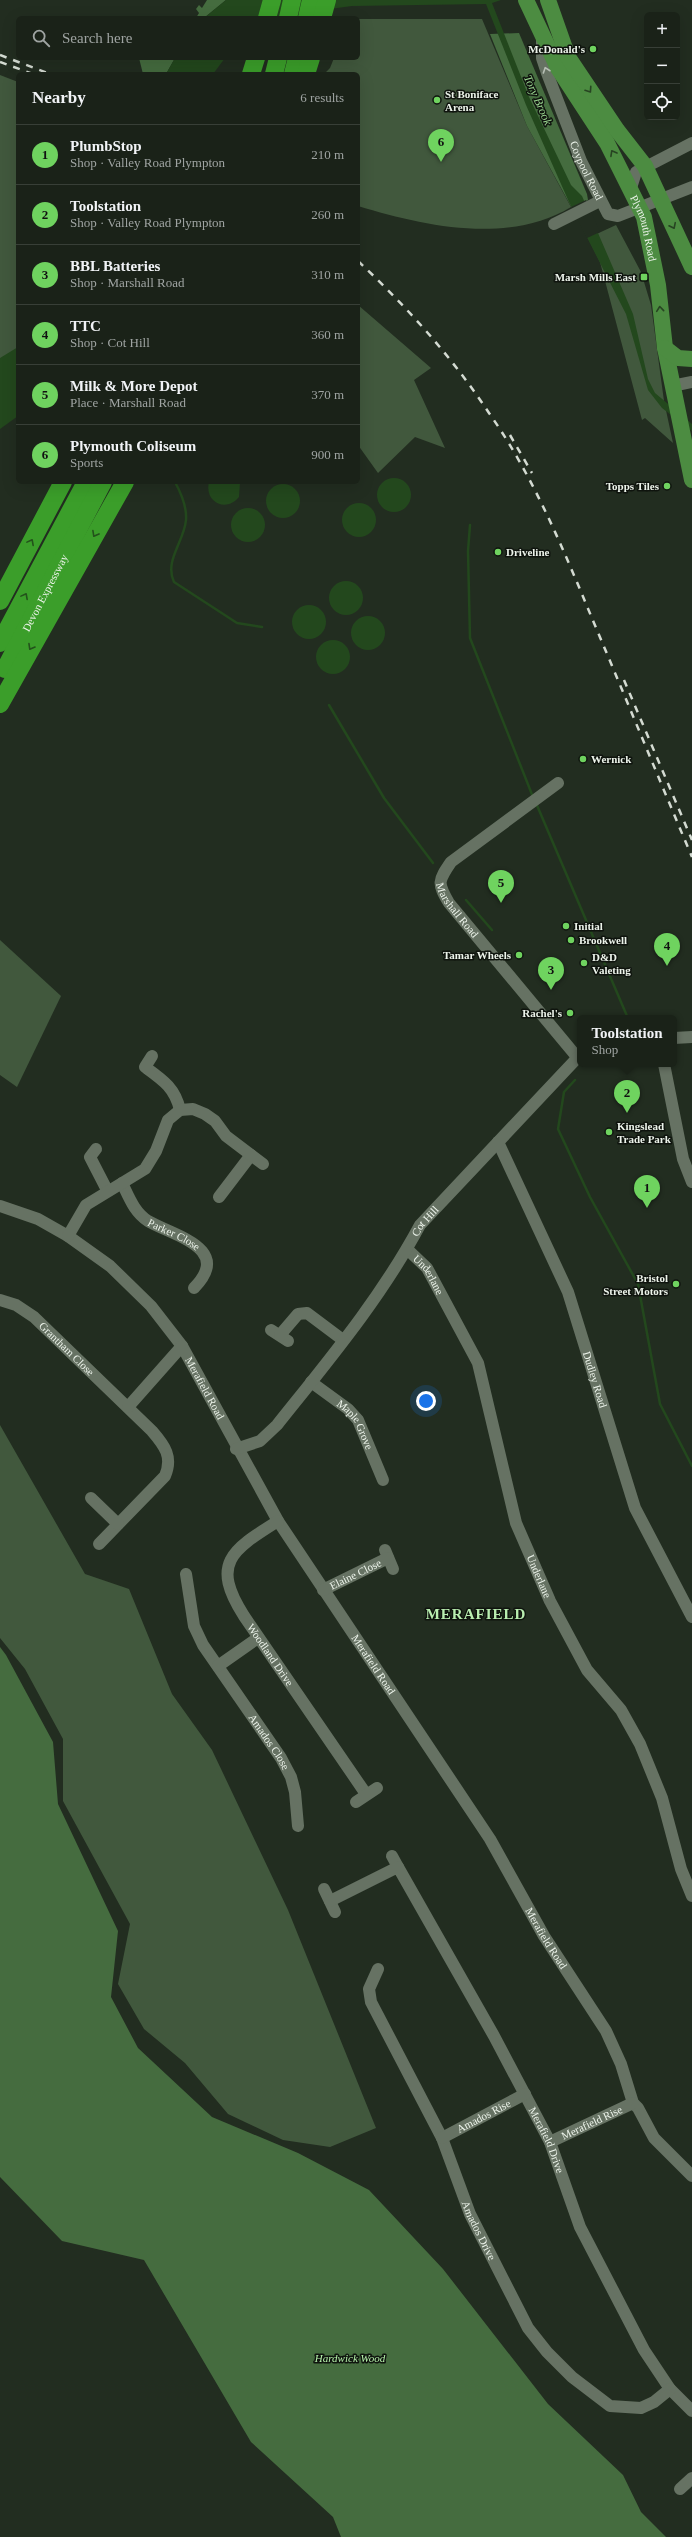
<!DOCTYPE html>
<html lang="en">
<head>
<meta charset="utf-8">
<style>
  :root { --surface:#1a2218; --page:#232a21; --text:#f1f3f6; --muted:#9fa4a2; --line:#383f37; --accent:#6fd35f }
  body { margin:0; font-family:Georgia,serif; background:var(--page); color:var(--text) }
  .controls { position:absolute; right:12px; top:12px; display:grid; overflow:hidden; border-radius:6px; box-shadow:0 4px 16px #0002 }
  .controls button { width:36px; height:36px; display:grid; place-items:center; padding:0; border:0; border-bottom:1px solid var(--line); background:var(--surface); color:var(--text); font:20px sans-serif }
  .you { position:absolute; left:426px; top:1401px; width:14px; height:14px; margin:-10px; border:3px solid #fff; border-radius:50%; background:#1a73e8; box-shadow:0 0 0 6px #1a73e833 }
  .badge { display:grid; place-items:center; width:26px; height:26px; border-radius:50%; background:var(--accent); color:#111; font-size:13px; font-weight:700 }
  .pin { position:absolute; translate:-50% -33px; filter:drop-shadow(0 1px 2px #0008) }
  .pin::after { content:''; position:absolute; top:21px; width:14px; height:12px; background:inherit; clip-path:polygon(0 0,100% 0,50% 100%) }
  .popup { position:absolute; left:577px; top:1015px; width:100px; height:52px; box-sizing:border-box; display:grid; place-content:center; border-radius:6px; background:var(--surface); filter:drop-shadow(0 1px 3px #0005); font-size:13px; white-space:nowrap; color:var(--muted) }
  .popup b { font-size:15px; color:var(--text) }
  .popup::after { content:''; position:absolute; left:50%; top:100%; margin-left:-8px; border:8px solid transparent; border-top-color:var(--surface) }
  .list { margin:0; padding:0; list-style:none }
  h2 { display:flex; justify-content:space-between; align-items:center; height:52px; margin:0; padding:0 16px; font-size:17px }
  h2 small { font-size:13px; font-weight:400; color:var(--muted) }
  .list li { display:grid; grid-template-columns:26px 1fr auto; gap:12px; align-items:center; box-sizing:border-box; height:60px; padding:0 16px; border-top:1px solid var(--line) }
  .list b { display:block; font-size:15px; white-space:nowrap }
  .list p { margin:0; font-size:13px; white-space:nowrap; color:var(--muted) }
  .list em { font-size:13px; font-style:normal; color:var(--muted) }
  .icon { flex:none; width:22px; height:22px; fill:none; stroke:currentColor; stroke-width:2; stroke-linecap:round; stroke-linejoin:round }
  .map { position:relative; flex:none; width:692px; height:2537px; overflow:hidden }
  .search { position:absolute; background:var(--surface); box-shadow:0 4px 16px #0002; left:16px; top:16px; width:344px; height:44px; display:flex; align-items:center; gap:10px; box-sizing:border-box; padding:0 14px; border-radius:6px; color:var(--muted); font-size:15px }
  .panel { position:absolute; background:var(--surface); box-shadow:0 4px 16px #0002; left:16px; top:72px; width:344px; height:412px; border-radius:6px }
  .map>svg:first-child { display:block }
  .green { fill:#41583d }
  .forest { fill:#456c3f }
  .water { fill:#23481d }
  .pier { fill:#222d20 }
  .lines { fill:none; stroke-linecap:round; stroke-linejoin:round }
  .stream { stroke:#23481d; stroke-width:2.5 }
  .minor { stroke:#667263; stroke-width:12 }
  .major { stroke:#4c8c41; stroke-width:16 }
  .highway { stroke:#3b9e2a; stroke-width:18 }
  .rail { stroke:#d4dbd2; stroke-width:2.5; stroke-dasharray:7 7; stroke-linecap:butt }
  .oneway { stroke:#b7c0b5 }
  .oneway2 { stroke:#274422 }
  .oneway3 { stroke:#23521b }
  .poi-dot { fill:#6fd35f; stroke:#0f140e; stroke-width:1.5 }
  .labels { text-anchor:middle; stroke-width:3; stroke-linejoin:round; paint-order:stroke }
  .poi-label { font-size:11px; font-weight:bold; fill:#edf4eb; stroke:#0f140e; text-anchor:start }
  .street-label { font-size:11px; fill:#edf4eb; stroke:#0f140e }
  .park-label { font-size:11px; font-style:italic; fill:#b7f3ac; stroke:#0f140e }
  .water-label { font-size:12px; font-style:italic; fill:#9ad590; stroke:#0f140e }
  .district-label { font-size:15px; font-weight:bold; letter-spacing:1px; fill:#b9eeb0; stroke:#0f140e }
</style>
</head>
<body>
<div class="map">
<svg width="692" height="2537" viewBox="0 0 692 2537">
  <rect width="100%" height="100%" fill="#222d20"/>
  <!-- green -->
  <g class="green">
    <path d="M 358,19 L 482,19 L 527,126 L 571,207 C 508,245 424,226 358,206 L 358,74 L 324,74 L 330,68 L 334,58 L 358,58 Z"/>
    <polygon points="0,75 18,82 18,372 0,382"/>
    <polygon points="616,225 641,272 651,305 664,401 673,443 645,418 642,420 600,262 588,238"/>
    <polygon points="358,305 431,368 414,380 445,448 415,437 378,473 358,445"/>
    <polygon points="0,940 61,996 17,1087 0,1075"/>
    <polygon points="0,1425 85,1574 129,1589 172,1694 212,1750 288,1910 376,2128 330,2147 283,2140 228,2114 185,2063 144,2029 118,1984 130,1924 63,1801 63,1739 25,1669 0,1638"/>
  </g>
  <!-- forest -->
  <g class="forest">
    <polygon points="207,0 226,0 204,18 196,18 199,13 196,9 199,5 202,8"/>
    <polygon points="519,33 587,194 588,200 572,208 527,126 490,34"/>
    <polygon points="139,58 175,58 166,74 143,74"/>
    <polygon points="0,1647 6,1655 53,1742 58,1804 118,1931 111,1997 138,2048 212,2117 298,2153 369,2190 443,2269 548,2404 623,2475 641,2512 666,2537 341,2537 333,2517 251,2442 144,2260 62,2241 0,2177"/>
  </g>
  <!-- water -->
  <g class="water">
    <polygon points="226,0 501,0 492,3 529,97 571,185 582,196 633,314 648,379 655,393 692,424 692,431 662,408 648,390 626,314 569,202 526,105 486,4 352,6 301,13 290,18 204,18"/>
    <polygon points="175,58 225,58 213,74 166,74"/>
    <polygon points="18,347 18,416 0,429 0,358"/>
    <circle cx="394" cy="495" r="17"/>
    <path d="M 209,482 L 240,482 L 239,497 C 226,513 204,502 209,482 Z"/>
    <circle cx="283" cy="501" r="17"/>
    <circle cx="359" cy="520" r="17"/>
    <circle cx="248" cy="525" r="17"/>
    <circle cx="346" cy="598" r="17"/>
    <circle cx="309" cy="622" r="17"/>
    <circle cx="368" cy="633" r="17"/>
    <circle cx="333" cy="657" r="17"/>
  </g>
  <!-- pier -->
  <polygon class="pier" points="586,200 600,232 587,238 571,207"/>
  <g class="lines">
    <!-- stream -->
    <g class="stream">
      <path d="M 175,482 C 181,493 187,507 186,520 C 184,542 164,561 174,582 L 237,623 L 262,627"/>
      <polyline points="470,525 468,551 470,638 533,797"/>
      <polyline points="329,705 384,798 433,863"/>
      <polyline points="536,803 627,1016"/>
      <polyline points="466,900 492,930"/>
      <polyline points="575,1080 564,1092 558,1129 590,1197 638,1284 660,1404 692,1466"/>
    </g>
    <!-- minor -->
    <g class="minor">
      <path id="s1" d="M 542,39 L 542,58 L 547,73 L 581,161 L 608,214 L 618,216 L 692,187"/>
      <polyline points="631,188 636,172 692,143"/>
      <polyline points="554,224 600,201"/>
      <polyline points="672,386 692,382"/>
      <path id="s2" d="M 558,783 L 451,862 C 438,881 437,883 449,903 L 577,1057"/>
      <polyline points="674,1038 692,1037"/>
      <path d="M 152,1056 L 145,1067 C 163,1080 175,1088 180,1110"/>
      <polyline points="664,1064 683,1159 692,1182"/>
      <path id="s3" d="M 498,1142 L 568,1292 L 635,1508 L 692,1617"/>
      <polyline points="96,1149 90,1157 107,1190"/>
      <path id="s4" d="M 122,1183 C 129,1197 134,1212 148,1221 C 174,1236 233,1248 194,1288"/>
      <polyline points="219,1197 251,1155"/>
      <path id="s5" d="M 0,1206 L 38,1219 L 68,1236 L 110,1266 L 151,1306 L 182,1346 L 278,1521 L 490,1839 L 544,1936 L 606,2031 L 621,2064 L 633,2103 L 638,2108 L 654,2138 L 692,2176"/>
      <polyline points="68,1236 86,1205 145,1169 156,1151 168,1120 180,1110 193,1109 205,1114 215,1121 226,1136 263,1164"/>
      <path id="s6" d="M 407,1249 L 427,1268 L 478,1363 L 516,1523 L 550,1601 L 587,1670 L 621,1710 L 640,1744 L 662,1798 L 681,1869 L 692,1896"/>
      <path id="s7" d="M 0,1300 L 16,1305 L 34,1317 L 152,1431 C 165,1446 173,1457 165,1476 L 99,1544"/>
      <polyline points="271,1330 288,1341"/>
      <polyline points="280,1335 298,1314 307,1313 343,1340"/>
      <path id="s8" d="M 311,1382 L 348,1409 L 358,1420 L 383,1480"/>
      <polyline points="128,1407 182,1346"/>
      <path id="s9" d="M 236,1449 L 260,1441 L 277,1425 C 328,1361 381,1298 420,1225 L 580,1055"/>
      <polyline points="91,1498 118,1524"/>
      <path id="s10" d="M 278,1521 C 232,1550 210,1563 244,1616 L 366,1794"/>
      <polyline points="385,1550 393,1569"/>
      <path id="s11" d="M 186,1574 L 194,1626 L 203,1645 L 281,1758 L 291,1777 L 295,1792 L 298,1826"/>
      <path id="s12" d="M 323,1590 L 388,1558"/>
      <polyline points="218,1666 258,1638"/>
      <polyline points="356,1802 377,1788"/>
      <polyline points="392,1856 398,1867"/>
      <polyline points="324,1889 335,1912"/>
      <path id="s13" d="M 330,1901 L 398,1867 L 494,2036 L 550,2142 L 580,2227 L 644,2350 L 670,2389 L 692,2411"/>
      <path id="s14" d="M 378,1969 L 369,1989 L 371,2002 L 442,2138 L 470,2214 L 528,2328 L 547,2352 L 572,2377 L 610,2406 L 641,2408 L 654,2402 L 670,2389"/>
      <path id="s15" d="M 442,2138 L 525,2094"/>
      <path id="s16" d="M 550,2142 L 633,2103"/>
      <polyline points="680,2489 692,2478"/>
    </g>
    <!-- major -->
    <g class="major">
      <path id="s17" d="M 526,0 L 558,68 L 607,143 L 644,217 L 658,285 L 665,348 L 692,480"/>
      <polyline points="548,0 568,57 617,130 645,166 692,267"/>
      <polyline points="665,348 678,358 692,359"/>
    </g>
    <!-- highway -->
    <g class="highway">
      <polyline points="267,18 272,0"/>
      <polyline points="288,18 292,0"/>
      <polyline points="307,18 311,0"/>
      <polyline points="322,18 327,0"/>
      <polyline points="251,74 256,58"/>
      <polyline points="274,74 278,58"/>
      <polyline points="293,74 297,58"/>
      <polyline points="306,74 311,58"/>
      <polyline points="0,601 63,482"/>
      <polyline points="0,643 86,482"/>
      <path id="s18" d="M 5,669 L 103,482"/>
      <polyline points="0,704 125,482"/>
    </g>
    <!-- rail -->
    <g class="rail">
      <polyline points="0,55 50,74"/>
      <polyline points="0,62 33,74"/>
      <path d="M 358,261 C 407,307 452,357 489,413 C 534,477 564,551 594,623 C 627,701 659,779 692,857"/>
      <polyline points="510,435 532,473"/>
      <polyline points="624,680 692,840"/>
    </g>
  </g>
  <!-- one-way arrows -->
  <defs><path id="oneway-chevron" d="M-2-3.5L2.5 0L-2 3.5" fill="none" stroke-width="1.6" stroke-linecap="round" stroke-linejoin="round"/></defs>
  <use class="oneway" href="#oneway-chevron" transform="translate(546 70) rotate(-109)"/>
  <g class="oneway2">
    <use href="#oneway-chevron" transform="translate(589 90) rotate(56)"/>
    <use href="#oneway-chevron" transform="translate(613 153) rotate(-119)"/>
    <use href="#oneway-chevron" transform="translate(673 226) rotate(64)"/>
    <use href="#oneway-chevron" transform="translate(660 309) rotate(-96)"/>
  </g>
  <g class="oneway3">
    <use href="#oneway-chevron" transform="translate(95 534) rotate(119)"/>
    <use href="#oneway-chevron" transform="translate(31 542) rotate(-62)"/>
    <use href="#oneway-chevron" transform="translate(25 596) rotate(-62)"/>
    <use href="#oneway-chevron" transform="translate(31 647) rotate(120)"/>
  </g>
  <!-- markers -->
  <g class="poi-dot">
    <circle cx="593" cy="49" r="4"/>
    <circle cx="437" cy="100" r="4"/>
    <rect x="640" y="273" width="8" height="8" rx="2"/>
    <circle cx="667" cy="486" r="4"/>
    <circle cx="498" cy="552" r="4"/>
    <circle cx="583" cy="759" r="4"/>
    <circle cx="566" cy="926" r="4"/>
    <circle cx="571" cy="940" r="4"/>
    <circle cx="519" cy="955" r="4"/>
    <circle cx="584" cy="963" r="4"/>
    <circle cx="570" cy="1013" r="4"/>
    <circle cx="609" cy="1132" r="4"/>
    <circle cx="676" cy="1284" r="4"/>
  </g>
  <g class="labels">
    <!-- poi labels -->
    <g class="poi-label">
      <text x="585" y="53" text-anchor="end">McDonald's</text>
      <text x="445" y="98">St Boniface<tspan x="445" dy="13">Arena</tspan></text>
      <text x="636" y="281" text-anchor="end">Marsh Mills East</text>
      <text x="659" y="490" text-anchor="end">Topps Tiles</text>
      <text x="506" y="556">Driveline</text>
      <text x="591" y="763">Wernick</text>
      <text x="574" y="930">Initial</text>
      <text x="579" y="944">Brookwell</text>
      <text x="511" y="959" text-anchor="end">Tamar Wheels</text>
      <text x="592" y="961">D&amp;D<tspan x="592" dy="13">Valeting</tspan></text>
      <text x="562" y="1017" text-anchor="end">Rachel's</text>
      <text x="617" y="1130">Kingslead<tspan x="617" dy="13">Trade Park</tspan></text>
      <text x="668" y="1282" text-anchor="end">Bristol<tspan x="668" dy="13">Street Motors</tspan></text>
    </g>
    <!-- street labels -->
    <g class="street-label">
      <text dy="4" stroke="none"><textPath href="#s1" startOffset="140">Coypool Road</textPath></text>
      <text dy="4" stroke="none"><textPath href="#s17" startOffset="258">Plymouth Road</textPath></text>
      <text dy="4" stroke="none"><textPath href="#s18" startOffset="86">Devon Expressway</textPath></text>
      <text dy="4" stroke="none"><textPath href="#s2" startOffset="189">Marshall Road</textPath></text>
      <text dy="4" stroke="none"><textPath href="#s9" startOffset="301">Cot Hill</textPath></text>
      <text dy="4" stroke="none"><textPath href="#s4" startOffset="76">Parker Close</textPath></text>
      <text dy="4" stroke="none"><textPath href="#s6" startOffset="34">Underlane</textPath></text>
      <text dy="4" stroke="none"><textPath href="#s7" startOffset="84">Grantham Close</textPath></text>
      <text dy="4" stroke="none"><textPath href="#s3" startOffset="257">Dudley Road</textPath></text>
      <text dy="4" stroke="none"><textPath href="#s5" startOffset="282">Merafield Road</textPath></text>
      <text dy="4" stroke="none"><textPath href="#s8" startOffset="63">Maple Grove</textPath></text>
      <text dy="4" stroke="none"><textPath href="#s12" startOffset="36">Elaine Close</textPath></text>
      <text dy="4" stroke="none"><textPath href="#s6" startOffset="358">Underlane</textPath></text>
      <text dy="4" stroke="none"><textPath href="#s10" startOffset="169">Woodland Drive</textPath></text>
      <text dy="4" stroke="none"><textPath href="#s5" startOffset="606">Merafield Road</textPath></text>
      <text dy="4" stroke="none"><textPath href="#s11" startOffset="191">Amados Close</textPath></text>
      <text dy="4" stroke="none"><textPath href="#s5" startOffset="930">Merafield Road</textPath></text>
      <text dy="4" stroke="none"><textPath href="#s15" startOffset="47">Amados Rise</textPath></text>
      <text dy="4" stroke="none"><textPath href="#s16" startOffset="46">Merafield Rise</textPath></text>
      <text dy="4" stroke="none"><textPath href="#s13" startOffset="387">Merafield Drive</textPath></text>
      <text dy="4" stroke="none"><textPath href="#s14" startOffset="288">Amados Drive</textPath></text>
    </g>
    <!-- park labels -->
    <g class="park-label">
      <text x="350" y="2362">Hardwick Wood</text>
    </g>
    <!-- water labels -->
    <g class="water-label">
      <text transform="translate(538 100) rotate(66)" y="4">Tory Brook</text>
    </g>
    <!-- district labels -->
    <g class="district-label">
      <text x="476" y="1619">MERAFIELD</text>
    </g>
  </g>
</svg>
<div class="controls">
<button>+</button>
<button>−</button>
<button><svg class="icon" aria-label="locate" viewBox="0 0 24 24"><circle cx="12" cy="12" r="6"/><path d="M12 2v4M12 18v4M2 12h4M18 12h4"/></svg></button>
</div>
<div class="you"></div>
<div class="pin badge" style="left:647px;top:1208px">1</div>
<div class="pin badge" style="left:627px;top:1113px">2</div>
<div class="popup"><b>Toolstation</b>Shop</div>
<div class="pin badge" style="left:551px;top:990px">3</div>
<div class="pin badge" style="left:667px;top:966px">4</div>
<div class="pin badge" style="left:501px;top:903px">5</div>
<div class="pin badge" style="left:441px;top:162px">6</div>
<div class="search"><svg class="icon" aria-label="search" viewBox="0 0 24 24"><circle cx="10" cy="10" r="6"/><path d="M15 15l6 6"/></svg>Search here</div>
<section class="panel">
<h2>Nearby<small>6 results</small></h2>
<ul class="list">
<li><span class="badge">1</span><div><b>PlumbStop</b><p>Shop · Valley Road Plympton</p></div><em>210 m</em></li>
<li><span class="badge">2</span><div><b>Toolstation</b><p>Shop · Valley Road Plympton</p></div><em>260 m</em></li>
<li><span class="badge">3</span><div><b>BBL Batteries</b><p>Shop · Marshall Road</p></div><em>310 m</em></li>
<li><span class="badge">4</span><div><b>TTC</b><p>Shop · Cot Hill</p></div><em>360 m</em></li>
<li><span class="badge">5</span><div><b>Milk &amp; More Depot</b><p>Place · Marshall Road</p></div><em>370 m</em></li>
<li><span class="badge">6</span><div><b>Plymouth Coliseum</b><p>Sports</p></div><em>900 m</em></li>
</ul>
</section>
</div>
</body>
</html>
